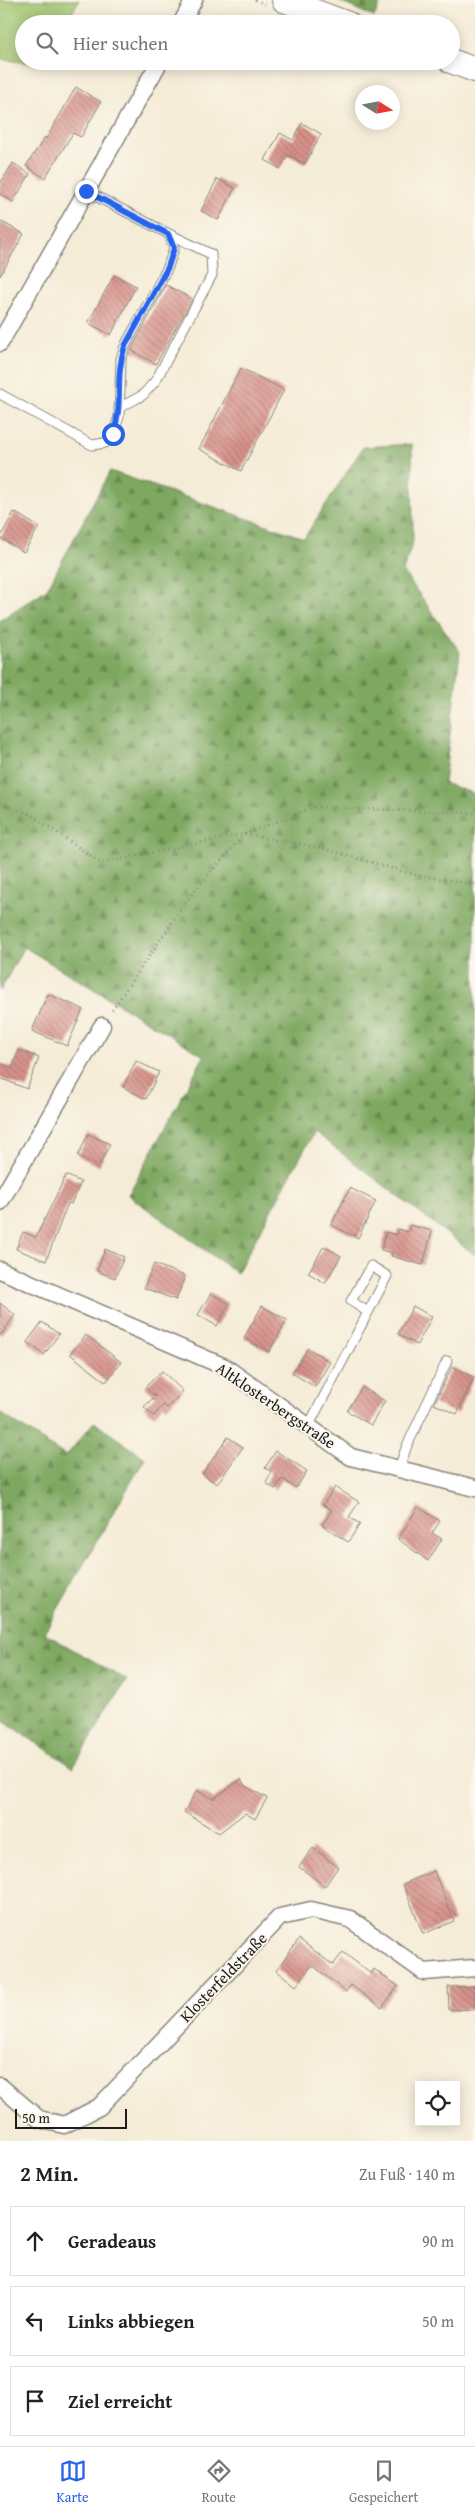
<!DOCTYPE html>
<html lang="de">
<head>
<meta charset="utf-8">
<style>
  :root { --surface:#fff; --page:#f2f2f2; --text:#222; --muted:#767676; --line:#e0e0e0; --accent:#2563eb }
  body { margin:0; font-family:"Gentium Book Plus",serif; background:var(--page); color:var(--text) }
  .controls { position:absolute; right:15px; bottom:15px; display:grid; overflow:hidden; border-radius:0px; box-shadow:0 2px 12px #0003 }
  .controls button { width:45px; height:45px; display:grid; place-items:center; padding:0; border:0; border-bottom:1px solid var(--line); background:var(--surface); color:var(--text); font:25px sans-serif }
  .compass { position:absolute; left:355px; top:85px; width:45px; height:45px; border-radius:50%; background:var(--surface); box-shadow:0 2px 12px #0003; rotate:101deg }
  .scale { position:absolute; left:15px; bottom:12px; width:112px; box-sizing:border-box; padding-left:5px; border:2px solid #1c1c1c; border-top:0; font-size:14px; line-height:18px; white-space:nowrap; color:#1c1c1c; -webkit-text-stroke:4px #fbf7ec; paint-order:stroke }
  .stop { position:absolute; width:15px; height:15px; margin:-11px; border:4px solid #2563eb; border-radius:50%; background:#fff }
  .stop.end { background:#2563eb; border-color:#fff; box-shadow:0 1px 5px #0008 }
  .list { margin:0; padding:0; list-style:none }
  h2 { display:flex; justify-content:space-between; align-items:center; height:65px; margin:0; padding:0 20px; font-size:21px }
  h2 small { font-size:16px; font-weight:400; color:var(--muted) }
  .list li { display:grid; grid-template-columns:32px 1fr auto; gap:15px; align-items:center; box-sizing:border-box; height:70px; margin:0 10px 10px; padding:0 10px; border:1px solid var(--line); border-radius:0px }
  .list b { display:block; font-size:19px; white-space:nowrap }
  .list em { font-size:16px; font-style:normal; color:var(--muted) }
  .icon { flex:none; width:28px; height:28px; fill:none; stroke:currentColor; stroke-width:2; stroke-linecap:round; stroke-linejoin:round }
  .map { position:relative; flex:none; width:475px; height:2141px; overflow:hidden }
  .search { position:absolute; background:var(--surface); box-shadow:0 2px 12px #0003; left:15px; right:15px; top:15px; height:55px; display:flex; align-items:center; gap:12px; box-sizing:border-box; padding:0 18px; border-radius:28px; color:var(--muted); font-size:19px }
  .sheet { height:305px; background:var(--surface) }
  nav { display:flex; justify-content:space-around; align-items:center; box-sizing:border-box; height:70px; border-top:1px solid var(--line); background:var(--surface); font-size:14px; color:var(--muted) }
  nav a { display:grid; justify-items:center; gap:2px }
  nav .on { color:var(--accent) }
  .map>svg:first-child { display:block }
  .grass { fill:#9dc26c; stroke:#5c6f44 }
  .forest { fill:url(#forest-firs); stroke:#4d623e }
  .building { fill:url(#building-back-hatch) }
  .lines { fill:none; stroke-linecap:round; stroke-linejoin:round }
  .service-casing { stroke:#88847a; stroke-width:11 }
  .minor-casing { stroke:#88847a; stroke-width:19 }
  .secondary-casing { stroke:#88847a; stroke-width:26 }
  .path { stroke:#88847a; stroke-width:2.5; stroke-dasharray:1 4; stroke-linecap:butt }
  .service { stroke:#fff; stroke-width:9 }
  .minor { stroke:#fff; stroke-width:16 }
  .secondary { stroke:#fff; stroke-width:24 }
  .route { stroke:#2563eb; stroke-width:6 }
  .labels { text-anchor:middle; stroke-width:4; stroke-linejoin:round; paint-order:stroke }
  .street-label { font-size:16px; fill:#1c1c1c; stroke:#fbf7ec }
</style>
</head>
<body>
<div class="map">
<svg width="475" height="2141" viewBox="0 0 475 2141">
  <defs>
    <pattern id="forest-firs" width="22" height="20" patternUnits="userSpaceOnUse" patternTransform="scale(1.25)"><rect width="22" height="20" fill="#7ea860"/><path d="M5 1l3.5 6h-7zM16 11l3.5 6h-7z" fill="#66884e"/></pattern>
    <pattern id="building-back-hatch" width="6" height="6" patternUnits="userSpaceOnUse" patternTransform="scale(1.25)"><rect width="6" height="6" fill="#d7928a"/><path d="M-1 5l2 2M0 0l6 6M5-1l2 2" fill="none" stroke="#ae7670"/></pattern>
  </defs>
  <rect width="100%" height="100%" fill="#fbf7ec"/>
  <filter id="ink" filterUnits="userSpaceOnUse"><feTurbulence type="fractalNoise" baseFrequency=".02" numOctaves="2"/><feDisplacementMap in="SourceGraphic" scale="10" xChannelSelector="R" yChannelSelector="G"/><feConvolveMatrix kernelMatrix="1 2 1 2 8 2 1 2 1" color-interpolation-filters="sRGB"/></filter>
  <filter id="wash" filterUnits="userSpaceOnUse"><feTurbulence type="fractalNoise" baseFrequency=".0096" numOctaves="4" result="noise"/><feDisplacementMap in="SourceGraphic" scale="20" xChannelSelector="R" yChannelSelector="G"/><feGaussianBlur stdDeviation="1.12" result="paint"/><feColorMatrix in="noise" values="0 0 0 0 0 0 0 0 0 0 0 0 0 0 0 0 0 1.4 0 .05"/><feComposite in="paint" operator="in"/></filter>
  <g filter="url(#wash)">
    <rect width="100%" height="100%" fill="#f5ecd7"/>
    <!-- grass -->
    <polygon class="grass" points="0,0 79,0 66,24 24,24 24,61 45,61 42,65 0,59"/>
    <!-- forest -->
    <g class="forest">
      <polygon points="336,0 382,0 374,17"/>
      <polygon points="412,444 413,541 403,571 460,652 444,783 475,794 475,1255 314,1132 237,1273 128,1195 204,1056 24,947 0,991 0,620 47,589 110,471 304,538 363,447"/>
      <polygon points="0,1413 66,1456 94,1422 145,1458 44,1633 127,1680 73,1767 0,1719"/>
    </g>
    <g id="blocks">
      <!-- building -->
      <g class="building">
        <polygon points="76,87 101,102 81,137 73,133 45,178 26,166 45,137 46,139"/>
        <polygon points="302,123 321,134 305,164 288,155 280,169 265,160 280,133 293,140"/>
        <polygon points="13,163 30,174 13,202 0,194 0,184"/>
        <polygon points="217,179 235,188 218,220 201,211"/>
        <polygon points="0,221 24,234 0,276"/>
        <polygon points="114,275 136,286 111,335 88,323"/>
        <polygon points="166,285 192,299 156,364 131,350"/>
        <polygon points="241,368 284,390 241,471 199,449"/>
        <polygon points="14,512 39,527 24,552 0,538"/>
        <polygon points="48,994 83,1009 67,1046 32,1031"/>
        <polygon points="19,1050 39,1058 27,1089 0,1078 0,1063 12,1068"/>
        <polygon points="136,1061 159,1072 146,1099 123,1087"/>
        <polygon points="88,1134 110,1144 99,1166 78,1156"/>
        <polygon points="66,1175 81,1182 71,1204 68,1203 46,1261 16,1249 23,1232 36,1237"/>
        <polygon points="350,1188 376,1201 358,1238 331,1225"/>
        <polygon points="410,1225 432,1231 423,1265 391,1256 392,1253 381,1250 386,1232 397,1235 398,1229 408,1232"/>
        <polygon points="324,1246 341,1256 325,1283 308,1273"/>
        <polygon points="105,1249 124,1257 115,1278 97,1271"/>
        <polygon points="154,1264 185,1276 176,1300 144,1288"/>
        <polygon points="211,1293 229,1304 217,1326 198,1315"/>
        <polygon points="0,1303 15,1315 0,1336"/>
        <polygon points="262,1306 287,1320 269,1352 244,1338"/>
        <polygon points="413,1306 432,1317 417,1345 398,1334"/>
        <polygon points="42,1322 59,1334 44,1355 27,1342"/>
        <polygon points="86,1335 121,1362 106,1382 70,1354"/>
        <polygon points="308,1348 330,1362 315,1387 292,1373"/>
        <polygon points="452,1367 474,1377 457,1414 434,1404"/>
        <polygon points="162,1371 183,1391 167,1408 163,1405 154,1416 144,1407 155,1396 145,1387"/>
        <polygon points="362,1387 385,1401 371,1425 347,1411"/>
        <polygon points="228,1437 243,1447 217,1484 202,1474"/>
        <polygon points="276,1451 307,1471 296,1488 282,1479 275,1489 266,1483 272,1472 265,1468"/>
        <polygon points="335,1487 359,1502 349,1517 360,1524 348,1542 322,1525 332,1510 323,1505"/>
        <polygon points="418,1507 440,1521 432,1533 442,1539 428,1561 398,1539"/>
        <polygon points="241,1779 245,1786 267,1798 255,1819 245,1813 219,1833 184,1812 197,1790 213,1799"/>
        <polygon points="313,1848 338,1867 325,1886 299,1867"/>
        <polygon points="434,1871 454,1921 423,1934 403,1884"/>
        <polygon points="299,1939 333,1965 343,1952 371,1974 374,1969 398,1986 382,2008 351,1985 346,1992 312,1965 296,1986 276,1970"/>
        <polygon points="475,1986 475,2009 449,2010 448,1987"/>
      </g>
    </g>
  </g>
  <g filter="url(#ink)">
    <use href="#blocks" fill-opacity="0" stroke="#88847a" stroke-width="1"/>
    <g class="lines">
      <!-- service casing -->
      <g class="service-casing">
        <g id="service">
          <polyline points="0,394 92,445 105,443 113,434 119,417 121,359 125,346 168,267 174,248 169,234 86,191"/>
          <polyline points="119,408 143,395 156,380 212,275 211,254 169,234"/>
          <polyline points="309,1425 387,1276 371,1266 351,1301 368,1312"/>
          <polyline points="399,1469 406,1448 447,1361"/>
        </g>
      </g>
      <!-- minor casing -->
      <g class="minor-casing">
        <g id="minor">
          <polyline points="181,24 194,0"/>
          <polyline points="0,343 160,61"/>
          <polyline points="0,1202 102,1026"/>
          <polyline points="0,1270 225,1367 351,1457 475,1488"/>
          <polyline points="0,2086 39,2119 64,2125 99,2107 280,1917 311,1910 350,1919 424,1972 475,1968"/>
        </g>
      </g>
      <!-- secondary casing -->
      <g class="secondary-casing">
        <g id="secondary">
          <polyline points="284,0 348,24"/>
          <polyline points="451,61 475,70"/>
        </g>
      </g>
      <!-- path -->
      <g class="path">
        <polyline points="255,0 265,4"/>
        <polyline points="418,61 434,67"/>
        <polyline points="0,803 32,815 101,863 244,834 321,848 416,875 475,884"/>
        <polyline points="112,1010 191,895 244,834 315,807 475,813"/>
      </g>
      <!-- service -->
      <use href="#service" class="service"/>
      <!-- minor -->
      <use href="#minor" class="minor"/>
      <!-- secondary -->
      <use href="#secondary" class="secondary"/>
    </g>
  </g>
  <g class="lines" filter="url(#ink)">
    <!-- route -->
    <path class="route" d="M 86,191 L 168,234 L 174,248 L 168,267 L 125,346 C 114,377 124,404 113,434"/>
  </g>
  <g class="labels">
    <!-- street labels -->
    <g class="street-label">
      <text transform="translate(276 1405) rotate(34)" y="6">Altklosterbergstraße</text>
      <text transform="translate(223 1977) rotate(-46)" y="6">Klosterfeldstraße</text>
    </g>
  </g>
</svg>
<div class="controls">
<button><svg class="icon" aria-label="locate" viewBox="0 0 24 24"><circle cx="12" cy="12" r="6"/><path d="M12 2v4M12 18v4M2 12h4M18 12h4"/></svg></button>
</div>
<svg class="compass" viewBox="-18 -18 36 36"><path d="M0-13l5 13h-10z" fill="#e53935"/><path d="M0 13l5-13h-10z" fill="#767676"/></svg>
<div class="scale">50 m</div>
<div class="stop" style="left:113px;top:434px"></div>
<div class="stop end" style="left:86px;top:191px"></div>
<div class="search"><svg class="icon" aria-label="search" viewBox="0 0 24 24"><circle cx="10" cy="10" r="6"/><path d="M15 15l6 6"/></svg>Hier suchen</div>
</div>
<section class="sheet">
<h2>2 Min.<small>Zu Fuß · 140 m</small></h2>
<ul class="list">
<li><svg class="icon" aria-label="ahead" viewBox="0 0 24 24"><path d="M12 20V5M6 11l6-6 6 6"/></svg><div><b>Geradeaus</b></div><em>90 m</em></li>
<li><svg class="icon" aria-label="left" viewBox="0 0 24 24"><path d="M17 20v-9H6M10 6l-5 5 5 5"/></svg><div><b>Links abbiegen</b></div><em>50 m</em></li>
<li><svg class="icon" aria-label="arrive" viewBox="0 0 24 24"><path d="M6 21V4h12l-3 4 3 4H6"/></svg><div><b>Ziel erreicht</b></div></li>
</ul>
</section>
<nav>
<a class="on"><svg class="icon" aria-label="map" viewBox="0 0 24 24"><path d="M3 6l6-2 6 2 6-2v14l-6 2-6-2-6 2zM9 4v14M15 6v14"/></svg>Karte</a>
<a><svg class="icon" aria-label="directions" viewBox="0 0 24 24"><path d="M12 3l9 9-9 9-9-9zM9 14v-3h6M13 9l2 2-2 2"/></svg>Route</a>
<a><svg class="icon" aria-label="saved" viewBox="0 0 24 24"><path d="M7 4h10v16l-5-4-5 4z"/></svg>Gespeichert</a>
</nav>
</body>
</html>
